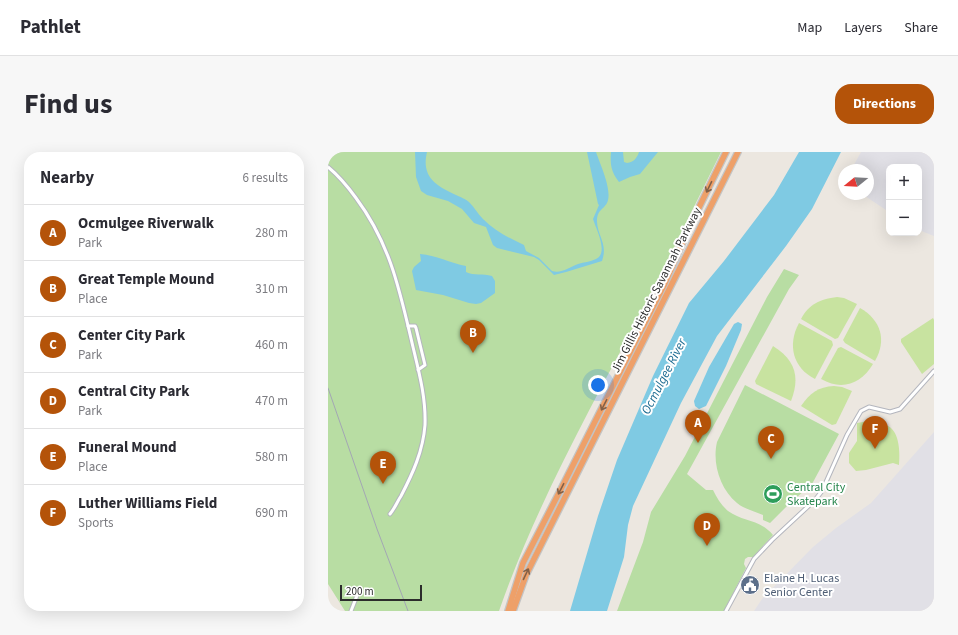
<!DOCTYPE html>
<html lang="en">
<head>
<meta charset="utf-8">
<style>
  :root { --surface:#fff; --page:#f7f7f7; --text:#2b2b33; --muted:#7c7c81; --line:#e1e1e2; --accent:#b45309 }
  body { margin:0; font-family:"Source Sans 3",sans-serif; background:var(--page); color:var(--text) }
  .controls { position:absolute; right:12px; top:12px; display:grid; overflow:hidden; border-radius:8px; box-shadow:0 4px 16px #0002 }
  .controls button { width:36px; height:36px; display:grid; place-items:center; padding:0; border:0; border-bottom:1px solid var(--line); background:var(--surface); color:var(--text); font:20px sans-serif }
  .compass { position:absolute; left:510px; top:12px; width:36px; height:36px; border-radius:50%; background:var(--surface); box-shadow:0 4px 16px #0002; rotate:252deg }
  .scale { position:absolute; left:12px; bottom:10px; width:82px; box-sizing:border-box; padding-left:4px; border:2px solid #2c2c2c; border-top:0; font-size:11px; line-height:14px; white-space:nowrap; color:#2c2c2c; -webkit-text-stroke:3px #fff; paint-order:stroke }
  .you { position:absolute; left:270px; top:233px; width:14px; height:14px; margin:-10px; border:3px solid #fff; border-radius:50%; background:#1a73e8; box-shadow:0 0 0 6px #1a73e833 }
  .badge { display:grid; place-items:center; width:26px; height:26px; border-radius:50%; background:var(--accent); color:#fff; font-size:13px; font-weight:700 }
  .pin { position:absolute; translate:-50% -33px; filter:drop-shadow(0 1px 2px #0008) }
  .pin::after { content:''; position:absolute; top:21px; width:14px; height:12px; background:inherit; clip-path:polygon(0 0,100% 0,50% 100%) }
  .list { margin:0; padding:0; list-style:none }
  h2 { display:flex; justify-content:space-between; align-items:center; height:52px; margin:0; padding:0 16px; font-size:17px }
  h2 small { font-size:13px; font-weight:400; color:var(--muted) }
  .list li { display:grid; grid-template-columns:26px 1fr auto; gap:12px; align-items:center; box-sizing:border-box; height:56px; padding:0 16px; border-top:1px solid var(--line) }
  .list b { display:block; font-size:15px; white-space:nowrap }
  .list p { margin:0; font-size:13px; white-space:nowrap; color:var(--muted) }
  .list em { font-size:13px; font-style:normal; color:var(--muted) }
  .map { position:relative; flex:none; width:606px; height:459px; overflow:hidden; border-radius:16px }
  header { display:flex; align-items:center; gap:24px; box-sizing:border-box; height:56px; padding:0 20px; background:var(--surface); border-bottom:1px solid var(--line) }
  header strong { font-size:19px }
  nav { display:flex; gap:22px; margin-inline-start:auto; font-size:14px }
  .intro { display:flex; align-items:center; justify-content:space-between; box-sizing:border-box; height:96px; padding:0 24px }
  h1 { margin:0; font-size:28px }
  .button { padding:10px 18px; border-radius:16px; background:var(--accent); color:#fff; font-size:14px; font-weight:700 }
  main { display:flex; gap:24px; padding:0 24px }
  aside { flex:1; background:var(--surface); border-radius:16px; box-shadow:0 4px 16px #0002 }
  .map>svg:first-child { display:block }
  .industrial { fill:#e1e0e6 }
  .green { fill:#b8dda3 }
  .pitch { fill:#c8e3a0 }
  .water { fill:#7fcae3 }
  .lines { fill:none; stroke-linecap:round; stroke-linejoin:round }
  .street-casing { stroke:#b4b6be; stroke-width:5 }
  .highway-casing { stroke:#c4c4c4; stroke-width:8 }
  .street { stroke:#fff; stroke-width:3 }
  .highway { stroke:#eea069; stroke-width:5.5 }
  .rail { stroke:#a3a6b4; stroke-width:1 }
  .oneway { stroke:#836047 }
  .labels { text-anchor:middle; stroke-width:4; stroke-linejoin:round; paint-order:stroke }
  .street-label { font-size:12px; fill:#2c2c2c; stroke:#fff }
  .leisure-label { font-size:12px; fill:#27864d; stroke:#fff; text-anchor:start }
  .service-label { font-size:12px; fill:#4e5e75; stroke:#fff; text-anchor:start }
  .water-label { font-size:13px; font-style:italic; fill:#1c6b91; stroke:#fff }
</style>
</head>
<body>
<header>
<strong>Pathlet</strong>
<nav><a>Map</a><a>Layers</a><a>Share</a></nav>
</header>
<div class="intro"><h1>Find us</h1><a class="button">Directions</a></div>
<main>
<aside>
<h2>Nearby<small>6 results</small></h2>
<ul class="list">
<li><span class="badge">A</span><div><b>Ocmulgee Riverwalk</b><p>Park</p></div><em>280 m</em></li>
<li><span class="badge">B</span><div><b>Great Temple Mound</b><p>Place</p></div><em>310 m</em></li>
<li><span class="badge">C</span><div><b>Center City Park</b><p>Park</p></div><em>460 m</em></li>
<li><span class="badge">D</span><div><b>Central City Park</b><p>Park</p></div><em>470 m</em></li>
<li><span class="badge">E</span><div><b>Funeral Mound</b><p>Place</p></div><em>580 m</em></li>
<li><span class="badge">F</span><div><b>Luther Williams Field</b><p>Sports</p></div><em>690 m</em></li>
</ul>
</aside>
<div class="map">
<svg width="606" height="459" viewBox="0 0 606 459">
  <rect width="100%" height="100%" fill="#ece7e0"/>
  <!-- industrial -->
  <g class="industrial">
    <polygon points="533,0 606,0 606,84 591,78 591,15 561,15 561,60 534,42 540,42 540,18 523,18"/>
    <polygon points="606,280 606,459 426,459 434,447 485,395 508,376 543,351"/>
  </g>
  <!-- green -->
  <g class="green">
    <path d="M 0,0 L 393,0 C 367,52 342,105 315,157 C 263,255 208,353 171,459 L 17,459 L 0,432 Z"/>
    <path d="M 456,117 L 471,123 L 461,137 L 359,322 L 378,338 L 385,338 C 389,346 393,353 400,359 C 415,370 432,367 445,383 L 425,405 L 420,405 L 417,407 L 416,412 L 418,416 L 396,459 L 289,459 L 315,390 L 323,360 L 357,304 L 439,145 Z"/>
    <path d="M 417,233 L 511,282 L 484,332 L 461,352 L 442,371 L 435,368 L 435,363 C 426,359 416,357 409,351 C 392,337 384,311 389,290 Z"/>
  </g>
  <!-- pitch -->
  <g class="pitch">
    <path d="M 509,145 L 516,146 L 529,152 L 510,186 L 507,187 L 473,167 C 481,152 492,147 509,145 Z"/>
    <path d="M 532,156 C 553,168 559,188 547,209 L 517,191 L 515,188 Z"/>
    <polygon points="605,166 606,168 606,212 594,222 573,190 573,187"/>
    <path d="M 471,171 L 504,189 L 505,193 L 487,227 C 465,216 459,193 471,171 Z"/>
    <path d="M 445,194 C 468,208 472,226 463,249 L 428,232 L 427,229 Z"/>
    <path d="M 513,195 L 545,212 C 533,232 514,239 493,227 L 510,196 Z"/>
    <path d="M 506,234 L 514,235 L 524,239 L 508,272 L 504,273 L 473,254 C 482,241 490,235 506,234 Z"/>
    <path d="M 541,269 C 548,270 555,271 560,274 C 572,280 572,302 571,313 L 565,311 L 538,318 L 528,319 L 521,311 L 521,301 L 529,289 L 529,271 Z"/>
  </g>
  <!-- water -->
  <g class="water">
    <path d="M 87,0 L 99,0 C 93,25 108,34 128,43 C 132,45 138,47 141,50 C 146,55 150,62 155,67 C 167,79 181,86 196,93 L 198,99 L 211,106 L 224,119 C 233,122 242,115 250,112 C 256,110 262,110 268,107 C 281,101 268,77 265,67 L 271,53 L 270,52 L 259,0 L 268,0 C 272,12 285,39 279,51 C 274,59 269,58 269,70 C 270,85 280,92 274,109 L 238,120 L 226,123 L 211,108 L 206,105 L 169,96 L 165,93 L 158,75 L 146,71 L 134,57 L 120,49 L 99,43 L 93,39 L 88,25 Z"/>
    <path d="M 283,0 L 295,0 L 296,10 L 299,11 C 306,10 309,6 311,0 L 330,0 L 312,22 L 302,25 L 291,30 C 283,20 282,12 283,0 Z"/>
    <polygon points="471,0 513,0 484,57 458,94 389,184 353,251 305,354 300,373 296,405 279,459 242,459 270,364 289,308 325,224 361,151 396,109 446,43"/>
    <path d="M 92,102 C 108,103 122,111 138,114 L 138,120 C 146,124 155,121 164,124 L 167,129 L 167,141 L 153,151 L 148,152 L 141,151 L 115,143 L 88,138 L 84,119 L 86,115 L 93,109 Z"/>
    <polygon points="410,170 414,172 413,178 398,214 378,254 371,257 367,254 366,249 381,215 406,172"/>
  </g>
  <g class="lines">
    <!-- street casing -->
    <g class="street-casing">
      <g id="street">
        <path d="M 0,15 C 11,24 20,35 28,46 C 63,93 72,140 85,195 C 91,220 98,246 97,273 C 95,299 85,321 73,344 C 69,350 67,356 62,362"/>
        <polyline points="80,174 87,174 88,176 96,209 97,213 90,218"/>
        <polyline points="23,459 30,441"/>
        <polyline points="398,459 426,407 444,388 487,348 494,339 519,283 533,259 541,255 562,260 572,257 606,219"/>
      </g>
    </g>
    <!-- highway casing -->
    <g class="highway-casing">
      <g id="highway">
        <polyline points="180,459 195,411 233,337 337,131 360,78 398,0"/>
        <polyline points="185,459 198,423 410,0"/>
      </g>
    </g>
    <!-- street -->
    <use href="#street" class="street"/>
    <!-- highway -->
    <use href="#highway" class="highway"/>
    <!-- rail -->
    <polyline class="rail" points="0,236 49,377 80,459"/>
  </g>
  <!-- one-way arrows -->
  <defs><path id="oneway-shaft" d="M-6 0H5M1.5-3L5.5 0L1.5 3" fill="none" stroke-width="1.6" stroke-linecap="round" stroke-linejoin="round"/></defs>
  <g class="oneway">
    <use href="#oneway-shaft" transform="translate(381 35) rotate(116)"/>
    <use href="#oneway-shaft" transform="translate(276 253) rotate(117)"/>
    <use href="#oneway-shaft" transform="translate(233 337) rotate(117)"/>
    <use href="#oneway-shaft" transform="translate(198 422) rotate(-65)"/>
  </g>
  <!-- icons -->
  <defs>
    <g id="stadium-disc" transform="scale(1)"><circle r="9.5" fill="#2e9e5b" stroke="#fff"/><path d="M0-5a6.5 5 0 1 0 0 10a6.5 5 0 1 0 0-10ZM-3.5-1.8h7v3.6h-7Z" fill="#fff"/></g>
    <g id="civic-disc" transform="scale(1)"><circle r="9.5" fill="#5c6f8a" stroke="#fff"/><path d="M-.6-6.5H3V-4.5H.6V-3L4-1V1h2V6H-6V1h2V-1L-.6-3ZM-1.2 2.5V6h2.4V2.5Z" fill="#fff"/></g>
  </defs>
  <g fill-rule="evenodd">
    <use href="#stadium-disc" x="445" y="342"/>
    <use href="#civic-disc" x="422" y="433"/>
  </g>
  <g class="labels">
    <!-- street labels -->
    <g class="street-label">
      <text transform="translate(328 138) rotate(-63)" y="4">Jim Gillis Historic Savannah Parkway</text>
    </g>
    <!-- leisure labels -->
    <g class="leisure-label">
      <text x="459" y="339">Central City<tspan x="459" dy="14">Skatepark</tspan></text>
    </g>
    <!-- service labels -->
    <g class="service-label">
      <text x="436" y="430">Elaine H. Lucas<tspan x="436" dy="14">Senior Center</tspan></text>
    </g>
    <!-- water labels -->
    <g class="water-label">
      <text transform="translate(335 224) rotate(-63)" y="5">Ocmulgee River</text>
    </g>
  </g>
</svg>
<div class="controls">
<button>+</button>
<button>−</button>
</div>
<svg class="compass" viewBox="-18 -18 36 36"><path d="M0-13l5 13h-10z" fill="#e53935"/><path d="M0 13l5-13h-10z" fill="#7c7c81"/></svg>
<div class="scale">200 m</div>
<div class="you"></div>
<div class="pin badge" style="left:370px;top:291px">A</div>
<div class="pin badge" style="left:145px;top:201px">B</div>
<div class="pin badge" style="left:443px;top:307px">C</div>
<div class="pin badge" style="left:379px;top:394px">D</div>
<div class="pin badge" style="left:55px;top:332px">E</div>
<div class="pin badge" style="left:547px;top:297px">F</div>
</div>
</main>
</body>
</html>
